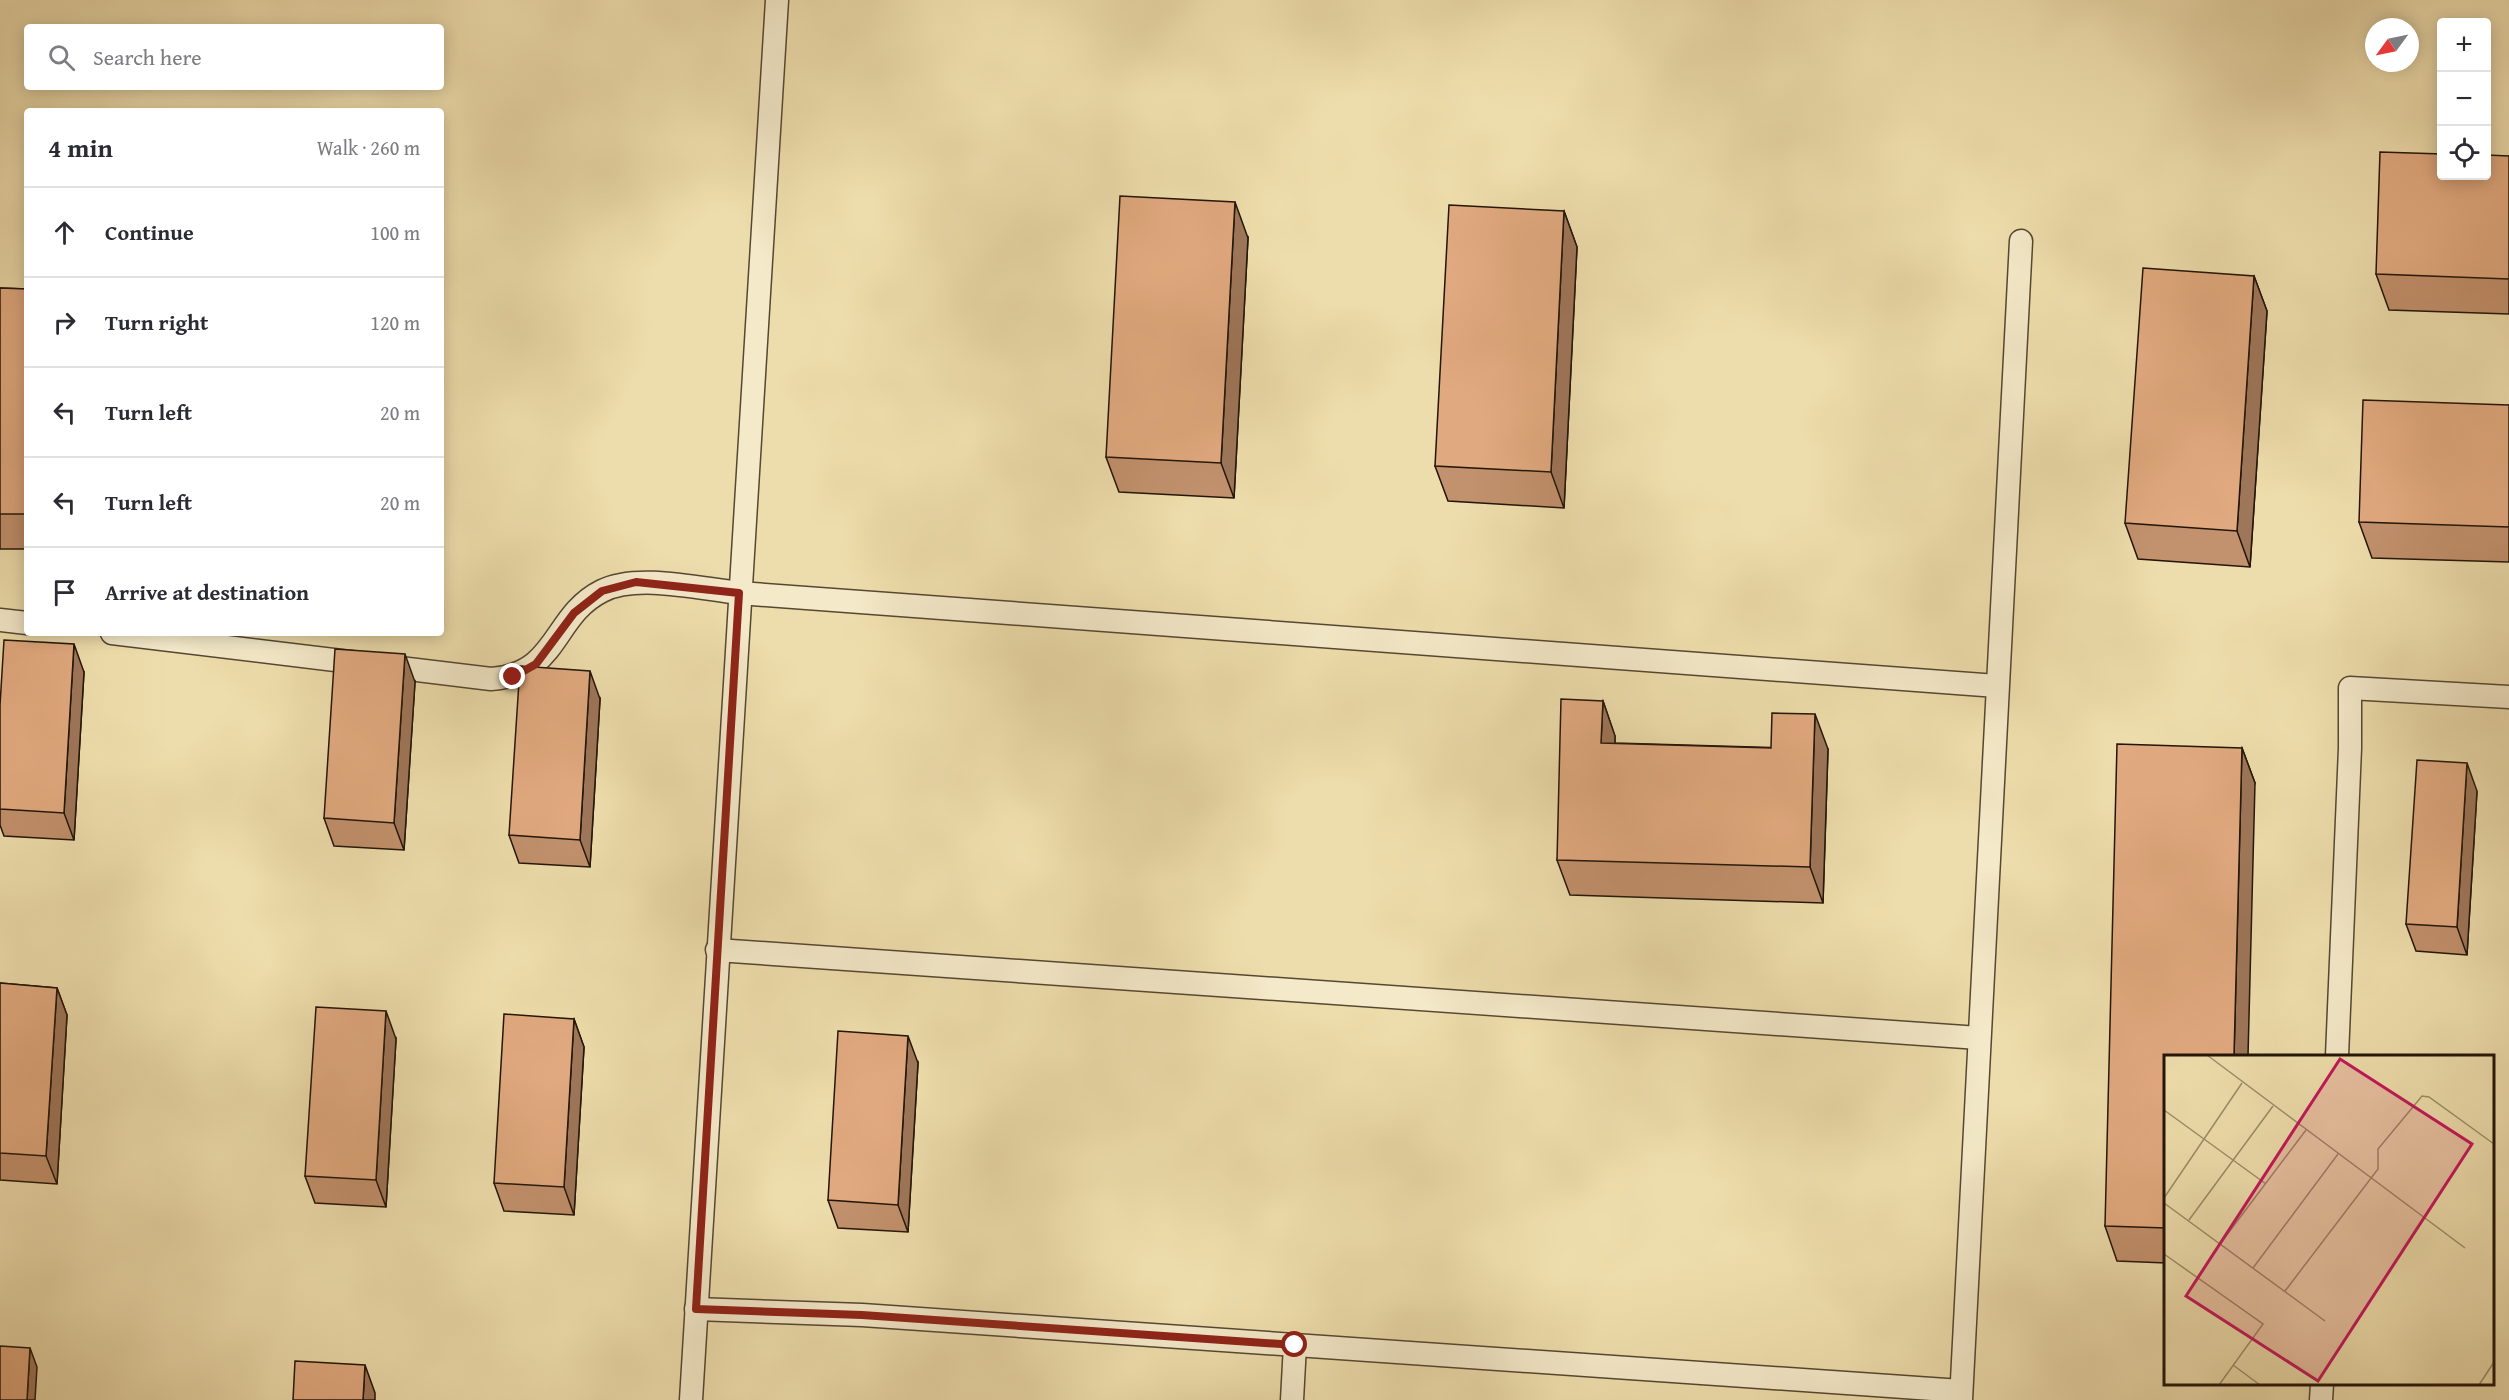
<!DOCTYPE html>
<html lang="en">
<head>
<meta charset="utf-8">
<style>
  :root { --surface:#fff; --page:#f7f7f7; --text:#2b2b33; --muted:#7c7c81; --line:#e1e1e2 }
  body { margin:0; font-family:"Gentium Book Plus",serif; background:var(--page); color:var(--text) }
  .controls { position:absolute; right:18px; top:18px; display:grid; overflow:hidden; border-radius:6px; box-shadow:0 3px 15px #0003 }
  .controls button { width:54px; height:54px; display:grid; place-items:center; padding:0; border:0; border-bottom:2px solid var(--line); background:var(--surface); color:var(--text); font:30px sans-serif }
  .compass { position:absolute; left:2365px; top:18px; width:54px; height:54px; border-radius:50%; background:var(--surface); box-shadow:0 3px 15px #0003; rotate:237deg }
  .stop { position:absolute; width:18px; height:18px; margin:-14px; border:4px solid #8f2418; border-radius:50%; background:#fff }
  .stop.end { background:#8f2418; border-color:#fff; box-shadow:0 2px 6px #0008 }
  .list { margin:0; padding:0; list-style:none }
  h2 { display:flex; justify-content:space-between; align-items:center; height:78px; margin:0; padding:0 24px; font-size:26px }
  h2 small { font-size:20px; font-weight:400; color:var(--muted) }
  .list li { display:grid; grid-template-columns:39px 1fr auto; gap:18px; align-items:center; box-sizing:border-box; height:90px; padding:0 24px; border-top:2px solid var(--line) }
  .list b { display:block; font-size:22px; white-space:nowrap }
  .list em { font-size:20px; font-style:normal; color:var(--muted) }
  .icon { flex:none; width:33px; height:33px; fill:none; stroke:currentColor; stroke-width:2; stroke-linecap:round; stroke-linejoin:round }
  .map { position:relative; flex:none; width:2509px; height:1400px; overflow:hidden }
  .search { position:absolute; background:var(--surface); box-shadow:0 3px 15px #0003; left:24px; top:24px; width:420px; height:66px; display:flex; align-items:center; gap:15px; box-sizing:border-box; padding:0 21px; border-radius:6px; color:var(--muted); font-size:22px }
  .panel { position:absolute; background:var(--surface); box-shadow:0 3px 15px #0003; left:24px; top:108px; width:420px; height:528px; border-radius:6px }
  .map>svg:first-child { display:block }
  .lines { fill:none; stroke-linecap:round; stroke-linejoin:round }
  .service-casing { stroke:#554731; stroke-width:25 }
  .service { stroke:#f4e9c9; stroke-width:22 }
  .wall { fill:#c2916d; stroke:#221508; stroke-width:1.5 }
  .shaded-wall { fill:#9e7659; stroke:#221508; stroke-width:1.5 }
  .building { fill:#e1a97f; stroke:#221508; stroke-width:1.5 }
  .route { stroke:#8f2418; stroke-width:8 }
  .inset-road { fill:none; stroke:#9c8d6a; stroke-width:1.5 }
  .view { fill:#c2185b; fill-opacity:0.15; stroke:#c2185b; stroke-width:3 }
  .inset-edge { fill:none; stroke:#221508; stroke-width:3 }
</style>
</head>
<body>
<div class="map">
<svg width="2509" height="1400" viewBox="0 0 2509 1400">
  <rect width="100%" height="100%" fill="#eeddac"/>
  <filter id="stains"><feTurbulence type="fractalNoise" baseFrequency=".00333" numOctaves="4"/><feColorMatrix values="0 0 0 0 .2 0 0 0 0 .09 0 0 0 0 .02 0 0 0 .5 -.17"/></filter>
  <radialGradient id="worn" r=".72"><stop offset=".6" stop-color="#630" stop-opacity="0"/><stop offset="1" stop-color="#630" stop-opacity=".3"/></radialGradient>
  <g class="lines">
    <!-- service casing -->
    <g class="service-casing">
      <g id="service">
        <polyline points="0,620 27,623"/>
        <path d="M 112,633 L 491,679 C 559,674 552,616 602,591 C 637,573 701,589 739,593 L 1997,686"/>
        <polyline points="717,950 1979,1038"/>
        <polyline points="2337,1056 2350,748 2350,688 2509,697"/>
        <polyline points="696,1309 862,1315 1961,1391"/>
        <polyline points="691,1400 777,0"/>
        <polyline points="1292,1400 1295,1345"/>
        <polyline points="1961,1400 2021,241"/>
        <polyline points="2321,1400 2322,1384"/>
      </g>
    </g>
    <!-- service -->
    <use href="#service" class="service"/>
  </g>
  <!-- wall -->
  <g class="wall">
    <polygon points="2509,156 2509,314 2389,310 2376,274"/>
    <polygon points="1564,211 1577,247 1564,508 1448,501 1435,466"/>
    <polygon points="1248,238 1234,498 1119,492 1106,457"/>
    <polygon points="2254,276 2267,311 2250,567 2138,559 2125,523"/>
    <polygon points="0,288 27,289 27,549 0,549"/>
    <polygon points="2509,405 2509,562 2372,558 2359,522"/>
    <polygon points="84,672 74,840 4,836 0,825 0,705"/>
    <polygon points="415,682 404,850 334,846 324,818"/>
    <polygon points="600,699 590,867 519,863 509,835"/>
    <polygon points="1603,701 1615,736 1615,743 1828,749 1823,903 1570,895 1557,860"/>
    <polygon points="2242,748 2255,783 2166,1056 2166,1263 2117,1261 2105,1226"/>
    <polygon points="2477,791 2467,955 2416,951 2406,924"/>
    <polygon points="0,983 57,988 67,1015 57,1184 0,1180"/>
    <polygon points="574,1019 584,1047 574,1215 504,1211 494,1183"/>
    <polygon points="396,1039 386,1207 315,1203 305,1176"/>
    <polygon points="918,1063 908,1232 838,1228 828,1200"/>
  </g>
  <!-- shaded-wall -->
  <g class="shaded-wall">
    <polygon points="1235,202 1248,238 1234,498 1221,463"/>
    <polygon points="1564,211 1577,247 1564,508 1551,472"/>
    <polygon points="2254,276 2267,311 2250,567 2237,531"/>
    <polygon points="74,644 84,672 74,840 64,813"/>
    <polygon points="405,654 415,682 404,850 394,823"/>
    <polygon points="590,671 600,699 590,867 580,840"/>
    <polygon points="1603,701 1615,736 1614,778 1601,743"/>
    <polygon points="1815,714 1828,749 1823,903 1810,867"/>
    <polygon points="2242,748 2255,783 2248,1056 2234,1056"/>
    <polygon points="2467,763 2477,791 2467,955 2457,927"/>
    <polygon points="57,988 67,1015 57,1184 46,1156"/>
    <polygon points="386,1011 396,1039 386,1207 376,1180"/>
    <polygon points="574,1019 584,1047 574,1215 564,1187"/>
    <polygon points="908,1036 918,1063 908,1232 898,1205"/>
    <polygon points="30,1348 37,1367 35,1400 27,1400"/>
    <polygon points="365,1365 375,1393 375,1400 363,1400"/>
  </g>
  <!-- building -->
  <g class="building">
    <polygon points="2380,152 2442,154 2442,176 2487,176 2487,155 2509,156 2509,279 2376,274"/>
    <polygon points="1120,196 1235,202 1221,463 1106,457"/>
    <polygon points="1449,205 1564,211 1551,472 1435,466"/>
    <polygon points="2143,268 2254,276 2237,531 2125,523"/>
    <polygon points="0,288 27,289 27,514 0,514"/>
    <polygon points="2363,400 2509,405 2509,527 2359,522"/>
    <polygon points="4,640 74,644 64,813 0,809 0,705"/>
    <polygon points="335,649 405,654 394,823 324,818"/>
    <polygon points="520,666 590,671 580,840 509,835"/>
    <polygon points="1561,699 1603,701 1601,743 1771,748 1772,713 1815,714 1810,867 1557,860"/>
    <polygon points="2117,744 2242,748 2234,1056 2166,1056 2166,1228 2105,1226"/>
    <polygon points="2417,760 2467,763 2457,927 2406,924"/>
    <polygon points="0,983 57,988 46,1156 0,1153"/>
    <polygon points="316,1007 386,1011 376,1180 305,1176"/>
    <polygon points="504,1014 574,1019 564,1187 494,1183"/>
    <polygon points="838,1031 908,1036 898,1205 828,1200"/>
    <polygon points="0,1346 30,1348 27,1400 0,1400"/>
    <polygon points="295,1361 365,1365 363,1400 293,1400"/>
  </g>
  <g class="lines">
    <!-- route -->
    <polyline class="route" points="513,677 536,664 574,613 602,591 636,582 739,593 696,1309 862,1315 1295,1345"/>
  </g>
  <!-- overview -->
  <g transform="translate(2164 1055)">
    <rect width="330" height="330" fill="#eeddac"/>
    <path class="inset-road" d="M 43,0 L 301,193M 0,55 L 102,129M 0,143 L 78,28M 0,148 L 161,266M 25,165 L 109,51M 56,189 L 142,75M 0,199 L 99,269 L 55,330M 89,213 L 174,99M 121,236 L 214,114 L 214,94 L 258,41 L 265,42 L 330,89M 69,310 L 96,330M 315,330 L 330,307"/>
    <path class="view" d="M 176,4 L 308,89 L 154,326 L 22,241 Z"/>
    <rect width="330" height="330" class="inset-edge"/>
  </g>
  <rect width="100%" height="100%" filter="url(#stains)"/>
  <rect width="100%" height="100%" fill="url(#worn)"/>
</svg>
<div class="controls">
<button>+</button>
<button>−</button>
<button><svg class="icon" aria-label="locate" viewBox="0 0 24 24"><circle cx="12" cy="12" r="6"/><path d="M12 2v4M12 18v4M2 12h4M18 12h4"/></svg></button>
</div>
<svg class="compass" viewBox="-18 -18 36 36"><path d="M0-13l5 13h-10z" fill="#e53935"/><path d="M0 13l5-13h-10z" fill="#7c7c81"/></svg>
<div class="stop" style="left:1295px;top:1345px"></div>
<div class="stop end" style="left:513px;top:677px"></div>
<div class="search"><svg class="icon" aria-label="search" viewBox="0 0 24 24"><circle cx="10" cy="10" r="6"/><path d="M15 15l6 6"/></svg>Search here</div>
<section class="panel">
<h2>4 min<small>Walk · 260 m</small></h2>
<ul class="list">
<li><svg class="icon" aria-label="ahead" viewBox="0 0 24 24"><path d="M12 20V5M6 11l6-6 6 6"/></svg><div><b>Continue</b></div><em>100 m</em></li>
<li><svg class="icon" aria-label="right" viewBox="0 0 24 24"><path d="M7 20v-9h11M14 6l5 5-5 5"/></svg><div><b>Turn right</b></div><em>120 m</em></li>
<li><svg class="icon" aria-label="left" viewBox="0 0 24 24"><path d="M17 20v-9H6M10 6l-5 5 5 5"/></svg><div><b>Turn left</b></div><em>20 m</em></li>
<li><svg class="icon" aria-label="left" viewBox="0 0 24 24"><path d="M17 20v-9H6M10 6l-5 5 5 5"/></svg><div><b>Turn left</b></div><em>20 m</em></li>
<li><svg class="icon" aria-label="arrive" viewBox="0 0 24 24"><path d="M6 21V4h12l-3 4 3 4H6"/></svg><div><b>Arrive at destination</b></div></li>
</ul>
</section>
</div>
</body>
</html>
